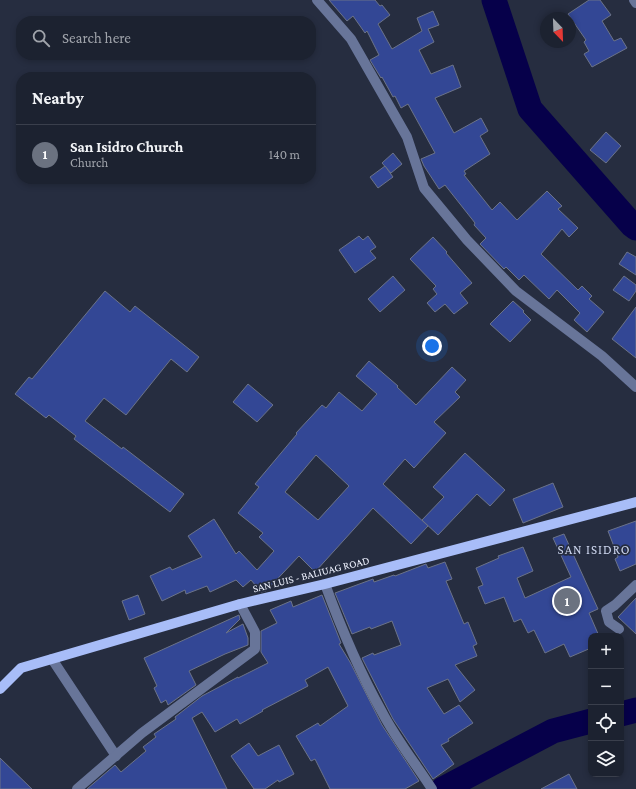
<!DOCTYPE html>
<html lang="en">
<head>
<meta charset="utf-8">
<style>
  :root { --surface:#1c2230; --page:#252a38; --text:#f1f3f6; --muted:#a0a4ab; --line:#3a3f4c; --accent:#9bb4fd }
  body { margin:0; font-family:"Crimson Pro",serif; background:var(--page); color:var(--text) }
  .controls { position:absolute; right:12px; bottom:12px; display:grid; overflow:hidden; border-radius:8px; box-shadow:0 2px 6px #0003 }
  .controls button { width:36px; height:36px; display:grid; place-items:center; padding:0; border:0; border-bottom:1px solid var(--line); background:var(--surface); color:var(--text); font:20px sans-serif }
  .compass { position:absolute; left:540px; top:12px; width:36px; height:36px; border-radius:50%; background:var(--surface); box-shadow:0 2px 6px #0003; rotate:157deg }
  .you { position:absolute; left:432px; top:346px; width:14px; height:14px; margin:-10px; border:3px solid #fff; border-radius:50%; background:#1a73e8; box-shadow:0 0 0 6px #1a73e833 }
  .badge { display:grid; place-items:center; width:26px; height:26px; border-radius:50%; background:var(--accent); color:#fff; font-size:13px; font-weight:700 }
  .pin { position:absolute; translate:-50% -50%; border:2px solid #fff; box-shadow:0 1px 4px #0006 }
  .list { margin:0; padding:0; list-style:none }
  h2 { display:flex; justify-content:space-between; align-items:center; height:52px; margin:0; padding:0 16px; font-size:17px }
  h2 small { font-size:13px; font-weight:400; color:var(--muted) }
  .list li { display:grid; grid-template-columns:26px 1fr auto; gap:12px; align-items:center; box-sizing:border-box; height:60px; padding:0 16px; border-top:1px solid var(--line) }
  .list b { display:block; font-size:15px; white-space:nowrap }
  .list p { margin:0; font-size:13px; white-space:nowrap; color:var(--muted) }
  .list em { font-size:13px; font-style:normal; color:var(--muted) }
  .icon { flex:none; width:22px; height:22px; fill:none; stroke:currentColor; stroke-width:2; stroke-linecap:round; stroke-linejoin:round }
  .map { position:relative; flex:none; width:636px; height:789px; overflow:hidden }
  .search { position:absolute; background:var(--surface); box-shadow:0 2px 6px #0003; left:16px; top:16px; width:300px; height:44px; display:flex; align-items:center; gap:10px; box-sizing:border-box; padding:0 14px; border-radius:16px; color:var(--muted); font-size:15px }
  .panel { position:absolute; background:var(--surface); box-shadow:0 2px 6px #0003; left:16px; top:72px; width:300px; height:112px; border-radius:16px }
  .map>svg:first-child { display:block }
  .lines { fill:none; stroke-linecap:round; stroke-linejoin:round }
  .river { stroke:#06004a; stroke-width:25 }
  .building { fill:#334795; stroke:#6b7389; fill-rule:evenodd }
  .minor { stroke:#687599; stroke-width:10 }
  .major { stroke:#a8bdf8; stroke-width:10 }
  .labels { text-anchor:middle; stroke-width:3.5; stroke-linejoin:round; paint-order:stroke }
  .street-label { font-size:11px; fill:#edf1fe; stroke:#262d40 }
  .quarter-label { font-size:13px; letter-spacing:1px; fill:#cbd4ec; stroke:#262d40 }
</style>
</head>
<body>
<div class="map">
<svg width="636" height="789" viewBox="0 0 636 789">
  <rect width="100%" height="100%" fill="#262d40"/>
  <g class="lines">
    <!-- river -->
    <g class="river">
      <polyline points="494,0 530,109 632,225 636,228"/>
      <polyline points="621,714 636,710"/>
      <polyline points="443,789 553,731 591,721"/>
    </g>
  </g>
  <!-- building -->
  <g class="building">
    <polygon points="329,0 375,0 380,6 382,5 390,15 378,24 392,49 422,31 417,18 433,11 439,25 428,29 434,42 419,50 431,74 453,65 461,87 435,98 454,133 481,118 488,131 480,136 490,154 464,171 466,174 464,175 492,210 500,202 517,220 547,191 562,206 558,209 578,228 569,237 562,229 541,254 578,290 582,286 592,296 589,299 604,312 587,332 574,320 580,313 557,290 549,299 524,275 519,280 506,267 504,269 480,244 486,238 474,225 475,223 445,185 439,189 424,166 421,159 435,153 408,104 401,108 395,96 393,97 382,77 381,78 370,60 379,55 367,31 365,33 353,16 347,21"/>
    <polygon points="589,0 600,0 611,15 602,21 614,41 621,38 627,48 592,67 584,54 589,51 584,42 586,40 568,14"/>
    <polygon points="606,132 621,146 606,163 590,150"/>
    <polygon points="393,153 402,164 391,173 382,163"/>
    <polygon points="385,166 393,177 378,188 370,177"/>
    <polygon points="359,236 363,240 368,236 376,247 370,251 376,258 355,273 339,250"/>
    <polygon points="433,237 447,252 446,253 472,283 460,293 468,303 454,314 445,304 435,312 427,303 437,294 433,289 436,286 410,259"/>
    <polygon points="627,252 636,257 636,275 619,264"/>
    <polygon points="393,276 405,290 380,312 368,299"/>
    <polygon points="624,276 636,285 636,291 629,301 613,290"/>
    <polygon points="105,291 130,312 135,306 199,357 187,372 171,359 126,415 104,398 85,421 122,449 123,447 184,494 170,512 74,439 76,436 49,415 46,418 15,394 29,377 32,379"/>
    <polygon points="513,301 524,311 523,312 531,320 510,342 490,324"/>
    <polygon points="636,307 636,358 612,339"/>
    <path d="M 369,361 L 398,386 L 397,387 L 416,405 L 452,367 L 466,380 L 455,392 L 460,397 L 434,422 L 446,433 L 414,468 L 405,459 L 383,484 L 428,526 L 411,544 L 373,508 L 315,572 L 299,556 L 266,591 L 261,592 L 251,580 L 243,587 L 236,580 L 210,592 L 207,586 L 186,594 L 185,590 L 162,601 L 150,576 L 170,567 L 172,570 L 202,557 L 188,536 L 214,519 L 236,554 L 239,551 L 257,570 L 274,551 L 259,537 L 263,533 L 238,513 L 259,487 L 255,484 L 297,434 L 296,433 L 322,405 L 326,408 L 339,392 L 362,411 L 377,394 L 356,376 ZM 316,455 L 349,486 L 318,520 L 285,492 Z"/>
    <polygon points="248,384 273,405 257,422 233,402"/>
    <polygon points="465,453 505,490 490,506 477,494 438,535 422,520 444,497 433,487"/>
    <polygon points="553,483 563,507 523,523 513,499"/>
    <polygon points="636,521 636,564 620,571 615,559 618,557 608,531"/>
    <polygon points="564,534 598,609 589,613 599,636 591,636 591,648 570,657 564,644 545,653 534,630 528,633 521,619 514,622 504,597 485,604 478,587 483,585 476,568 499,558 498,556 523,547 533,571 517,578 525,598 571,577 553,538"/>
    <polygon points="445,562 452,579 446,581 464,624 468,622 477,644 473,646 477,656 455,665 475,690 460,702 448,679 427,688 444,714 459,705 473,723 448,739 449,741 441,745 454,764 433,779 393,719 362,658 373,653 374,655 401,645 392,621 371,629 370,627 352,634 335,593 373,579 374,582 394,575 395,576 426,564 428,568"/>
    <polygon points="138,595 145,614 129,620 122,601"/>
    <polygon points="322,595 341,643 339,644 350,662 382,725 419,781 405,789 330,789 315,759 311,761 296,736 318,723 320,726 348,706 328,667 305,680 308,686 262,710 263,711 240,724 237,719 215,732 202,712 192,718 227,789 87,789 115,765 121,772 146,751 143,747 156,737 154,734 176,719 175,717 202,696 238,677 238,678 268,663 261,652 261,631 277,623 270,610 291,601 293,607"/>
    <polygon points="636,598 636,634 618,617"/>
    <polygon points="239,615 240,619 226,633 243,624 248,638 248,645 225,654 189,671 196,685 168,705 166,700 161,703 154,688 157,686 144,658"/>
    <polygon points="249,743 258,756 279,745 294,774 279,782 278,780 265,789 254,789 231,756"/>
    <polygon points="0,758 32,789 0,789"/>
    <polygon points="569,774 577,789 541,789"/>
  </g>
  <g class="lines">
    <!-- minor -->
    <g class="minor">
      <polyline points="317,0 351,39 407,137 424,188 467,240 516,291 602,356 636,387"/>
      <polyline points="634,0 636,3"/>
      <path d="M 325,584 C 341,628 359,671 382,712 C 396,739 415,763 432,789"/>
      <polyline points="619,629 609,622 606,611 615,605 636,585"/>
      <polyline points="52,659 116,756"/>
      <polyline points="77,789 142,733 255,649 255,632 240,604"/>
    </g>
    <!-- major -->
    <polyline class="major" points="0,689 21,668 240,604 325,584 636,502"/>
  </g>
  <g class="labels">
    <!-- street labels -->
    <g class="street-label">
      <text transform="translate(311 574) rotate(-14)" y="4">SAN LUIS - BALIUAG ROAD</text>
    </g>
    <!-- quarter labels -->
    <g class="quarter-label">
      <text x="594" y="554">SAN ISIDRO</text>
    </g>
  </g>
</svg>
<div class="controls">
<button>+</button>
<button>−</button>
<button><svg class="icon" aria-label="locate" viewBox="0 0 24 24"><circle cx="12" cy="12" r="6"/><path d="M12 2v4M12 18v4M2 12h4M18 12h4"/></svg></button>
<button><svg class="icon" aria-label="layers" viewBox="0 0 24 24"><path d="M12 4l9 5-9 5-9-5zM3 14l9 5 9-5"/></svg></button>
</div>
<svg class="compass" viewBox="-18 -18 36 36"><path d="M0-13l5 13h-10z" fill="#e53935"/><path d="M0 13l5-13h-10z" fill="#a0a4ab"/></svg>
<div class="you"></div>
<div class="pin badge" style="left:567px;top:601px;background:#6b7280">1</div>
<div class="search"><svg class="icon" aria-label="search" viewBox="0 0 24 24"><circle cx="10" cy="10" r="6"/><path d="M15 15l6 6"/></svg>Search here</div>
<section class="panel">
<h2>Nearby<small></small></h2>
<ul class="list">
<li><span class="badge" style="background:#6b7280">1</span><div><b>San Isidro Church</b><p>Church</p></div><em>140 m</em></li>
</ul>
</section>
</div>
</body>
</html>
